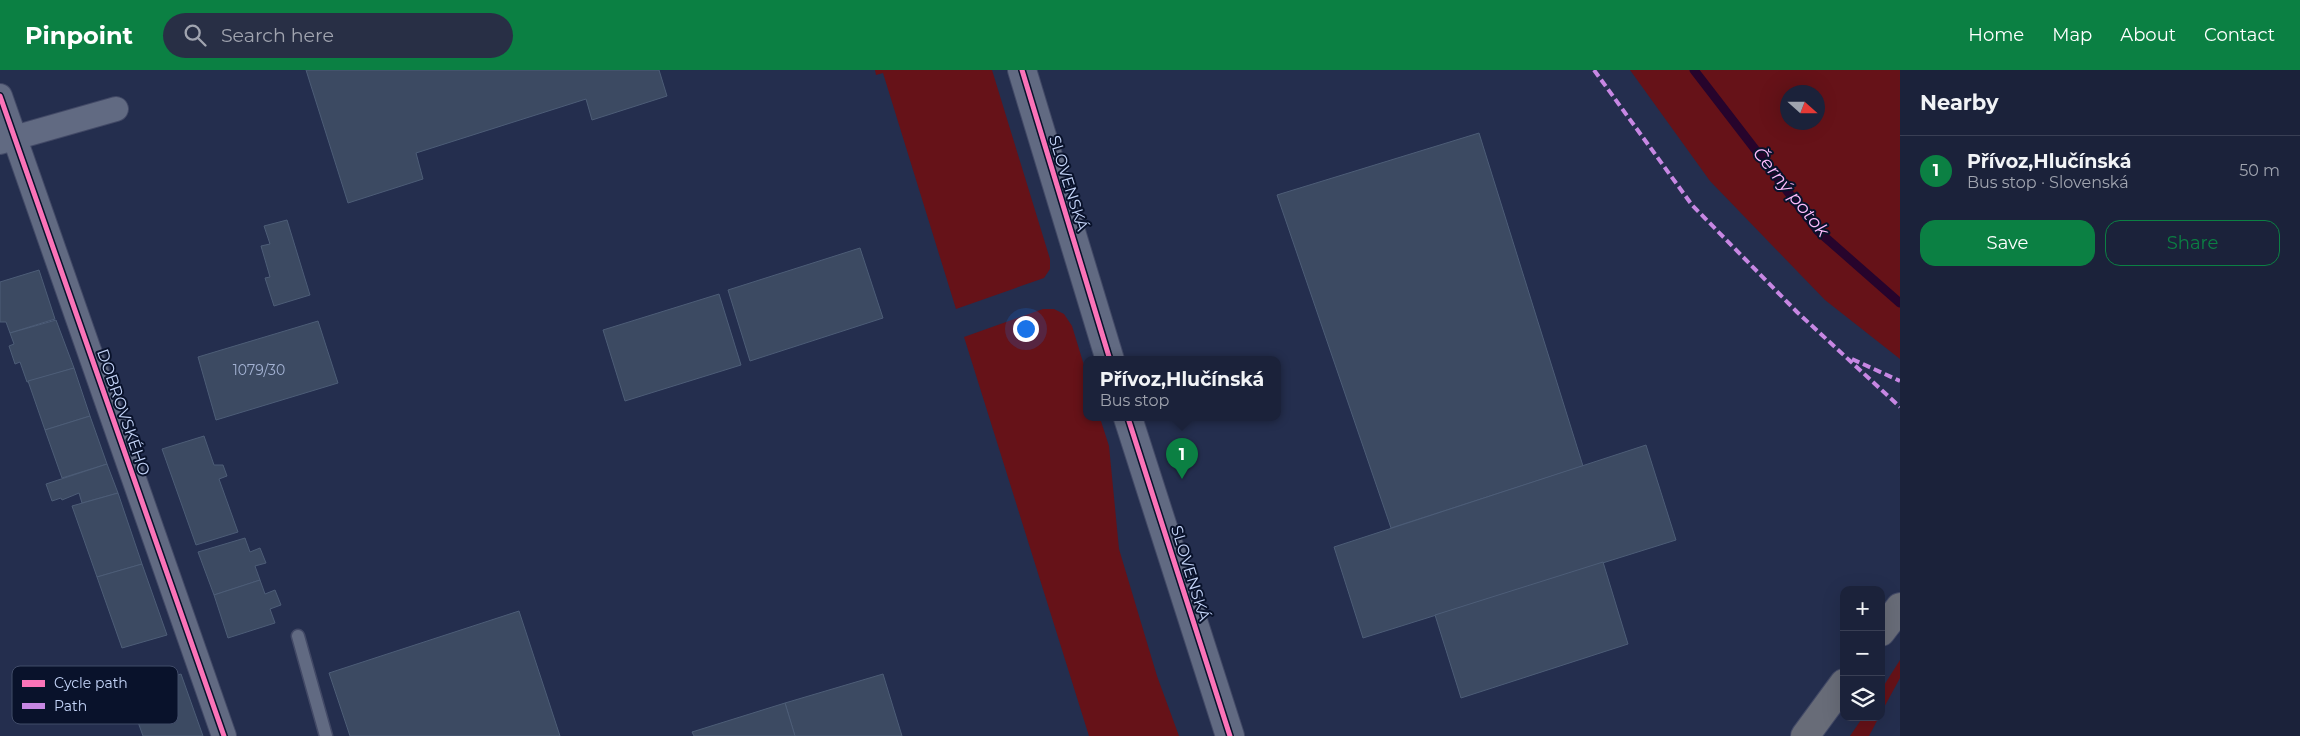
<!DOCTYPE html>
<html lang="en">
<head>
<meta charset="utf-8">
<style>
  :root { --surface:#1b223a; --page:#282f45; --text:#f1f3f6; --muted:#a0a4af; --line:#393f54; --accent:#0b8043 }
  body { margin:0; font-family:Montserrat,sans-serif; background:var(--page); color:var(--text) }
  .controls { position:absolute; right:15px; bottom:15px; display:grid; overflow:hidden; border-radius:10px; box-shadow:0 5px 20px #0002 }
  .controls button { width:45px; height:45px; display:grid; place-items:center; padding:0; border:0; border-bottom:1px solid var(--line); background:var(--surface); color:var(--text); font:25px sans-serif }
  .compass { position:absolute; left:1780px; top:15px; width:45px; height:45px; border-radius:50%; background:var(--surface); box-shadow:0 5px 20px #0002; rotate:111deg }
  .you { position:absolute; left:1025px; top:258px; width:18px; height:18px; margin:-12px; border:4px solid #fff; border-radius:50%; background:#1a73e8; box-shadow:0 0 0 8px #1a73e833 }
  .badge { display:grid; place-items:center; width:32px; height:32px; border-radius:50%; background:var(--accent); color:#fff; font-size:16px; font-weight:700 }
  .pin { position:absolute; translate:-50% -41px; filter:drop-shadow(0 1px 2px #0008) }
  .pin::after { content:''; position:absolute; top:26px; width:18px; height:15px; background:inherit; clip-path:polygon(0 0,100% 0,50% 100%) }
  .popup { position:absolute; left:1083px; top:286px; width:198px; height:65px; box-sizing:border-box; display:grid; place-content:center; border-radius:10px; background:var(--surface); filter:drop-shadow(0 1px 4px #0005); font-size:16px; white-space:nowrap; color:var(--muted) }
  .popup b { font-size:19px; color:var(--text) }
  .popup::after { content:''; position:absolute; left:50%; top:100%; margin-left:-10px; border:10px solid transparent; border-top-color:var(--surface) }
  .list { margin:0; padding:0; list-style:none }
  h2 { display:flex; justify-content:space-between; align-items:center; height:65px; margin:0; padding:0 20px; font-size:21px }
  h2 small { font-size:16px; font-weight:400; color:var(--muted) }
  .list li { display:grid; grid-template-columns:32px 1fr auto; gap:15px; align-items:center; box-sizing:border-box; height:70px; padding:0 20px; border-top:1px solid var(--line) }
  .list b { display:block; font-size:19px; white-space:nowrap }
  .list p { margin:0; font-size:16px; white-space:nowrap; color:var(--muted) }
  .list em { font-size:16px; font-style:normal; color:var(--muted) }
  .actions { display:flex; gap:10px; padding:15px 20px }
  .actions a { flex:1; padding:11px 0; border:1px solid var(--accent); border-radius:15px; text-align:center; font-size:18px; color:var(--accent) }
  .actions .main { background:var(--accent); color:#fff }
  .icon { flex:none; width:28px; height:28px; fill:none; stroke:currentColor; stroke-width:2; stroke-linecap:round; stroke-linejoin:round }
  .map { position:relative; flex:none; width:1900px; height:666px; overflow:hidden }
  header { display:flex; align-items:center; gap:30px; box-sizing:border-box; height:70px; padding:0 25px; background:var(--accent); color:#fff }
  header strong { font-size:24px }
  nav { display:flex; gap:28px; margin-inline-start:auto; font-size:18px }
  .search { width:350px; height:45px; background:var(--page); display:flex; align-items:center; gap:12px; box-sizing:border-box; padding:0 18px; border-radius:28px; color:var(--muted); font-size:19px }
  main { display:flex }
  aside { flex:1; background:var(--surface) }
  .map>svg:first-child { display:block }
  .green { fill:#661218; fill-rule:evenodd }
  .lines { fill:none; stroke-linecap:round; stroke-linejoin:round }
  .stream { stroke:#27042c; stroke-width:9 }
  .building { fill:#3c4a62; stroke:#4d5d77 }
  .service-casing { stroke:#424966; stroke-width:15 }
  .minor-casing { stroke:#424966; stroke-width:26 }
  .tertiary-casing { stroke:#424966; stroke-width:30 }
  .primary-casing { stroke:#424966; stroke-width:30 }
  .service { stroke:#616a82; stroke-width:12 }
  .minor { stroke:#616a82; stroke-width:24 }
  .tertiary { stroke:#616a82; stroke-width:28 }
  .primary { stroke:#686c78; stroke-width:28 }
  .quiet { stroke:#c787e3; stroke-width:4; stroke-dasharray:8 4; stroke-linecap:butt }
  .cycleway-casing { stroke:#09122b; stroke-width:8 }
  .cycleway { stroke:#fb73b8; stroke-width:5 }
  .labels { text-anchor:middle; stroke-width:4; stroke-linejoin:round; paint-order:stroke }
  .number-label { font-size:14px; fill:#a3b2d3 }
  .street-label { font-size:16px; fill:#c5d5f9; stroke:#09122b }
  .water-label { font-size:18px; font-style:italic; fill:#febcfd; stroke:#09122b }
  .key { fill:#09122b; stroke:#414c69; stroke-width:1 }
  .key-label { font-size:14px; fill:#c5d5f9 }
</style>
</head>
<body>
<header>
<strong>Pinpoint</strong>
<div class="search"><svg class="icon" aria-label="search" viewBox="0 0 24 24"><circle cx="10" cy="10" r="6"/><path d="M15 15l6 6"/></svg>Search here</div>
<nav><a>Home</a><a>Map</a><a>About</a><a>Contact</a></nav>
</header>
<main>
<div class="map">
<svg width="1900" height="666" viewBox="0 0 1900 666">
  <rect width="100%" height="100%" fill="#242e4e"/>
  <!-- green -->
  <g class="green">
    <polygon points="875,0 992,0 1050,189 1050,199 1044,208 956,239 883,3 876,5"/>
    <path d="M 1630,0 L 1900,0 L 1900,289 L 1825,230 L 1710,111 ZM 1818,22 L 1818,52 L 1788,52 L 1788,22 Z"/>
    <polygon points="1043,239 1054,239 1064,244 1072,256 1087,305 1087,348 1100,348 1109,376 1119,479 1157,606 1179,666 1089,666 964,267"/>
    <polygon points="1900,590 1900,608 1881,643 1881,620"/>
    <polygon points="1863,647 1879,647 1869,666 1850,666"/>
  </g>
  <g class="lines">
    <!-- stream -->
    <polyline class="stream" points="1694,0 1818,161 1900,233"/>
  </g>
  <!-- building -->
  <g class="building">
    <polygon points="306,0 659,0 667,26 592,50 586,29 416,83 423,109 348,133"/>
    <polygon points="1479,63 1583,396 1391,458 1277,125"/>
    <polygon points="287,150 310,225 274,236 265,208 270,207 261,176 270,174 264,156"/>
    <polygon points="860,178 883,248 750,291 728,220"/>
    <polygon points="39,200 55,249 10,263 6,252 0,252 0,212"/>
    <polygon points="719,224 741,295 625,331 603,260"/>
    <polygon points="56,250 74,298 27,312 20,292 15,294 9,276 14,274 10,263"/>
    <polygon points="318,251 338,313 216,350 198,287"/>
    <polygon points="74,298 90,346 45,360 28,311"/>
    <polygon points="90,346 107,394 62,408 45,360"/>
    <polygon points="204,366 214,395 223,395 227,406 219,409 238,462 196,475 162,379"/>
    <polygon points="1646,375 1676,470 1363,568 1334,477"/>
    <polygon points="107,394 118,423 82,433 79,423 62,430 61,428 52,431 46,414"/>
    <polygon points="118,423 142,494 97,507 72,436"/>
    <polygon points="245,468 250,482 260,478 266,493 255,496 260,510 214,525 198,482"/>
    <polygon points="1603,492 1628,574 1461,628 1435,545"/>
    <polygon points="142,494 167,565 122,578 97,507"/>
    <polygon points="260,510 265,524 275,520 281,535 270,539 275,553 228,568 214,525"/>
    <polygon points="519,541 560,666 350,666 329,603"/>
    <polygon points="181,604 203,666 143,666 138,652 151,647 140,617"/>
    <polygon points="883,604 902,666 795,666 785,633"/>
    <polygon points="785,633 795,666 694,666 692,662"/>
  </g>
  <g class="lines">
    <!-- service casing -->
    <g class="service-casing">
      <polyline id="service" points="298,566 326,666"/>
    </g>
    <!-- minor casing -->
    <g class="minor-casing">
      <g id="minor">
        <polyline points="0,26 224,666"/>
        <polyline points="0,72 116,39"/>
      </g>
    </g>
    <!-- tertiary casing -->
    <g class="tertiary-casing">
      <g id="tertiary">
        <polyline points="1022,0 1110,290"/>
        <polyline points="1128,348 1230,666"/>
      </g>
    </g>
    <!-- primary casing -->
    <g class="primary-casing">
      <g id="primary">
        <polyline points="1881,562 1900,537"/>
        <polyline points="1805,666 1844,613"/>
      </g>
    </g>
    <!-- service -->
    <use href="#service" class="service"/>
    <!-- minor -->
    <use href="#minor" class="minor"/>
    <!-- tertiary -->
    <use href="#tertiary" class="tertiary"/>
    <!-- primary -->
    <use href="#primary" class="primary"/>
    <!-- quiet -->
    <g class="quiet">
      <polyline points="1594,0 1692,135 1797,242 1900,337"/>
      <polyline points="1852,289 1900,311"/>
    </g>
    <!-- cycleway casing -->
    <g class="cycleway-casing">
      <g id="cycleway">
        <polyline points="1022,0 1110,290"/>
        <polyline points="0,26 224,666"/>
        <polyline points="1128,348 1230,666"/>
      </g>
    </g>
    <!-- cycleway -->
    <use href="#cycleway" class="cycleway"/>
  </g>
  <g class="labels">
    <!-- number labels -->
    <g class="number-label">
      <text x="259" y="305">1079/30</text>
    </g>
    <!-- street labels -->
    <g class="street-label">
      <text transform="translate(1069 113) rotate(73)" y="6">SLOVENSKÁ</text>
      <text transform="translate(124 342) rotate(71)" y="6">DOBROVSKÉHO</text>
      <text transform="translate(1191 503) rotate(73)" y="6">SLOVENSKÁ</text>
    </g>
    <!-- water labels -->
    <g class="water-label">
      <text transform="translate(1791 122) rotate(51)" y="6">Černý potok</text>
    </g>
  </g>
  <!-- legend -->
  <rect x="12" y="596" width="166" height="58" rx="8" class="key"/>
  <rect x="22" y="610" width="23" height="7" fill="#fb73b8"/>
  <rect x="22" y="633" width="23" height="6" fill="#c787e3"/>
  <g class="key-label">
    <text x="54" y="618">Cycle path</text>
    <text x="54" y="641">Path</text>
  </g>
</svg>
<div class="controls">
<button>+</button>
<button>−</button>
<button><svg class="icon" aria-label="layers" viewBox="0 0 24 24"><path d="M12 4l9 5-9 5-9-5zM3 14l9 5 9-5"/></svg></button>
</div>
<svg class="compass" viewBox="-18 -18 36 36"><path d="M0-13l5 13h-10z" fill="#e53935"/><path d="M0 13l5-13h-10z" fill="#a0a4af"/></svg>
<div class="you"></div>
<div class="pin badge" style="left:1182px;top:409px">1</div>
<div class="popup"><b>Přívoz,Hlučínská</b>Bus stop</div>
</div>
<aside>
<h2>Nearby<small></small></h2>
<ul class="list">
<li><span class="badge">1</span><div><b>Přívoz,Hlučínská</b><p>Bus stop · Slovenská</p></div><em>50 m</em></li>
</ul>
<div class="actions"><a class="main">Save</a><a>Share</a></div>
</aside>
</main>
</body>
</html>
